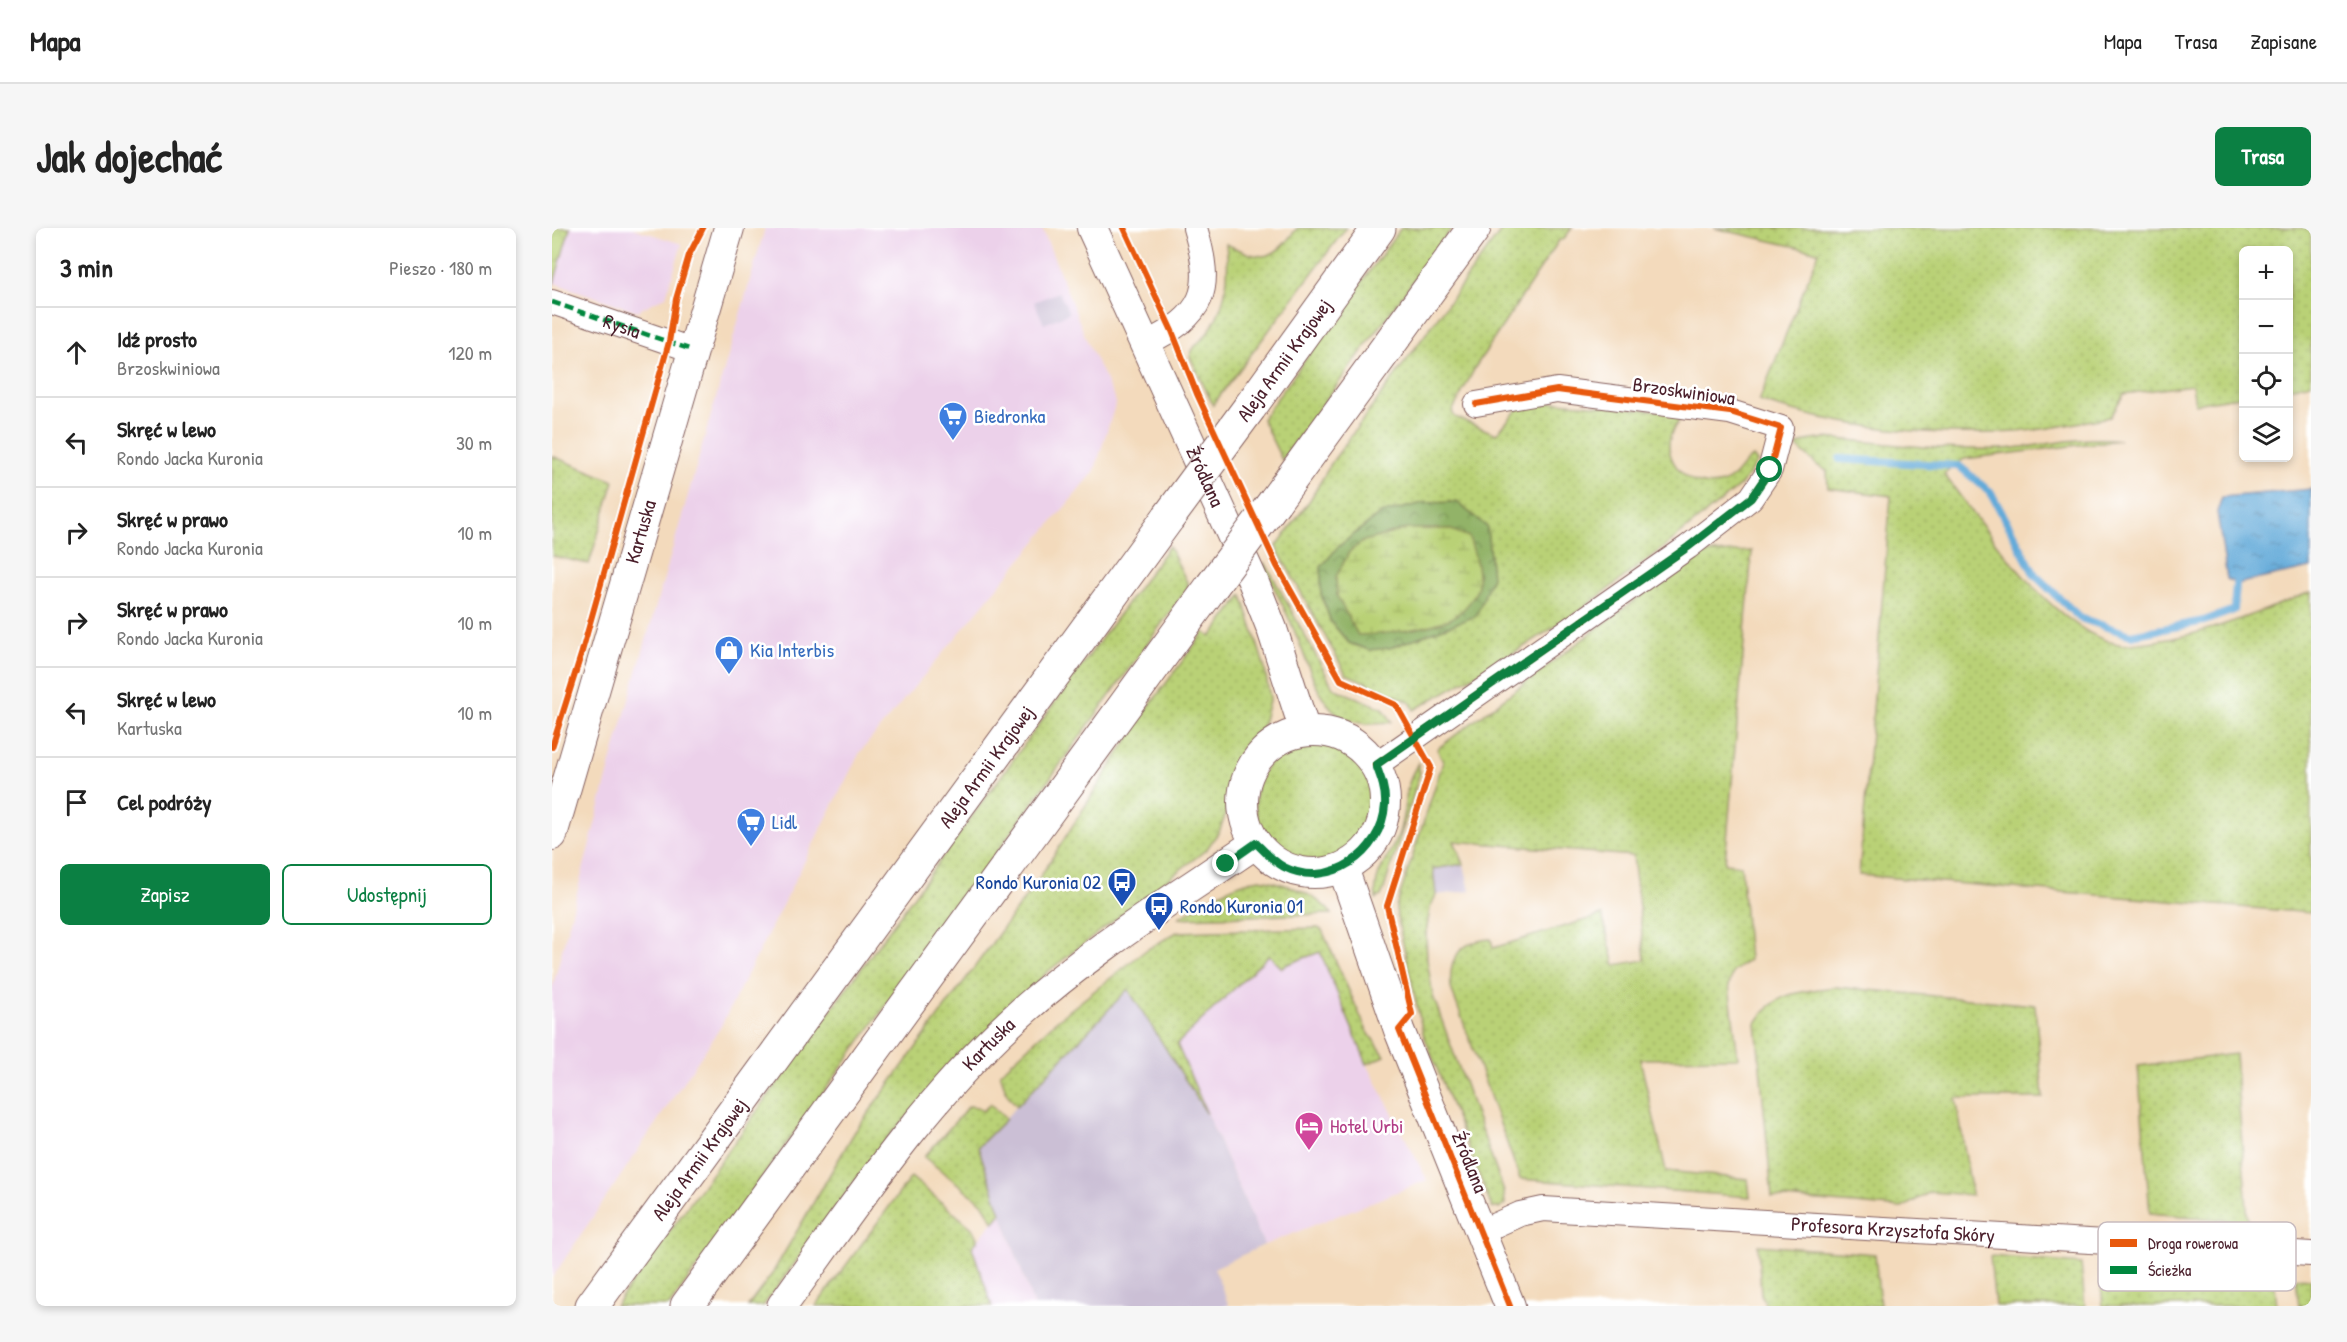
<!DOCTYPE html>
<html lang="pl">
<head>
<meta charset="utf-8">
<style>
  :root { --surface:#fff; --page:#f6f6f6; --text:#222; --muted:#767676; --line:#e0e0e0; --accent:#0b8043 }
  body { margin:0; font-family:"Patrick Hand",sans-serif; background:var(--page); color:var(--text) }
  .controls { position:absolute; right:18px; top:18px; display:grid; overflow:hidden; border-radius:9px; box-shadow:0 3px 9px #0003 }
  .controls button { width:54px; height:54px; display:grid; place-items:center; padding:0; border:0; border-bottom:2px solid var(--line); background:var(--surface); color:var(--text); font:30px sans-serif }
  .stop { position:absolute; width:18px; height:18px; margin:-14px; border:4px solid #0b8043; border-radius:50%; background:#fff }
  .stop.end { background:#0b8043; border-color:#fff; box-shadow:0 2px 6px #0008 }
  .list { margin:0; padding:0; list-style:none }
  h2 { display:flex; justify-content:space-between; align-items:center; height:78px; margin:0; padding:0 24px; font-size:26px }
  h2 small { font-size:20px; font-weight:400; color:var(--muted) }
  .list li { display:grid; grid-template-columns:39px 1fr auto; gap:18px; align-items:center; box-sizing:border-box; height:90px; padding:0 24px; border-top:2px solid var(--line) }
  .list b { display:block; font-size:22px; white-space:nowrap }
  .list p { margin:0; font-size:20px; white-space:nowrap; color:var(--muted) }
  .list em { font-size:20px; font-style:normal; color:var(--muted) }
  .actions { display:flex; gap:12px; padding:18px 24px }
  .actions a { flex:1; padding:14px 0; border:2px solid var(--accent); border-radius:9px; text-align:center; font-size:21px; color:var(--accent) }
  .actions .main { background:var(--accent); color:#fff }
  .icon { flex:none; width:33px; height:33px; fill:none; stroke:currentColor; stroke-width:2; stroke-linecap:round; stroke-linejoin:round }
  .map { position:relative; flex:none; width:1759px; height:1078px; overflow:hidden; border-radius:9px }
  header { display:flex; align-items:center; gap:36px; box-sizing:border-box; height:84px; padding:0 30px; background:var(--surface); border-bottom:2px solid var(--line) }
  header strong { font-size:28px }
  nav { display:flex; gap:33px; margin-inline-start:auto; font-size:21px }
  .intro { display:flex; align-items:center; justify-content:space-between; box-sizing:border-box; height:144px; padding:0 36px }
  h1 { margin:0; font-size:42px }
  .button { padding:15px 27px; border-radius:9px; background:var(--accent); color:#fff; font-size:21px; font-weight:700 }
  main { display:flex; gap:36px; padding:0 36px }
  aside { flex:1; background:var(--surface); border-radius:9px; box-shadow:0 3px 9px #0003 }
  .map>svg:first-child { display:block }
  .built { fill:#ecd1ea }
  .industrial { fill:#cbbfd5 }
  .grass { fill:url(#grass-dots); stroke:#827850; stroke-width:1.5; fill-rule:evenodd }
  .forest { fill:url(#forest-crowns); stroke:#6e6949; stroke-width:1.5 }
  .wetland { fill:url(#wetland-marsh); stroke:#827850; stroke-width:1.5 }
  .park { fill:url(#park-crowns); stroke:#827850; stroke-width:1.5 }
  .water { fill:url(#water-ripples); stroke:#566482; stroke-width:1.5 }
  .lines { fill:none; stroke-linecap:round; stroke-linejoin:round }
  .stream { stroke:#63aad9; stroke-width:8 }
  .minor-casing { stroke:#85605e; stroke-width:26 }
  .tertiary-casing { stroke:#85605e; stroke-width:32 }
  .primary-casing { stroke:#85605e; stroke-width:35 }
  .minor { stroke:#fff; stroke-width:24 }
  .tertiary { stroke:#fff; stroke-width:30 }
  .primary { stroke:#fff; stroke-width:33 }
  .primary-bridge-casing { stroke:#85605e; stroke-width:35; stroke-linecap:butt }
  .primary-bridge { stroke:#fff; stroke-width:33 }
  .quiet { stroke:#00873e; stroke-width:4.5; stroke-dasharray:9 4.5; stroke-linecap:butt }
  .cycleway-casing { stroke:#fff; stroke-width:10 }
  .cycleway { stroke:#e8590c; stroke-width:6 }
  .route { stroke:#0b8043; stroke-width:8 }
  .labels { text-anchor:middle; stroke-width:5; stroke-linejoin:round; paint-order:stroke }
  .street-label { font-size:20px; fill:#4a1f2b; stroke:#fff }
  .shop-label { font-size:20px; fill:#366cbe; stroke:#fff; text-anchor:start }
  .transit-label { font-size:20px; fill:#164399; stroke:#fff; text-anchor:end }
  .hotel-label { font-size:20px; fill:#b23c85; stroke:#fff; text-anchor:start }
  .key { fill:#fff; stroke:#c9bcbf; stroke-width:1.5 }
  .key-label { font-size:16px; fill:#4a1f2b }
</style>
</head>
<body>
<header>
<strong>Mapa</strong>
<nav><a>Mapa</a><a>Trasa</a><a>Zapisane</a></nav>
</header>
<div class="intro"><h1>Jak dojechać</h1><a class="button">Trasa</a></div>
<main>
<aside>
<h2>3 min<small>Pieszo · 180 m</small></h2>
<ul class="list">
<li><svg class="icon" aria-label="ahead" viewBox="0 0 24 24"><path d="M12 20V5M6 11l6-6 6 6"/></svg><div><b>Idź prosto</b><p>Brzoskwiniowa</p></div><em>120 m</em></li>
<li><svg class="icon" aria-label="left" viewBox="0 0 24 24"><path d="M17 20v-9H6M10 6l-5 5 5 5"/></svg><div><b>Skręć w lewo</b><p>Rondo Jacka Kuronia</p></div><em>30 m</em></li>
<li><svg class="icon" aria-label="right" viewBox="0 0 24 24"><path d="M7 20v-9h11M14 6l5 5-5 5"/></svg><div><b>Skręć w prawo</b><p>Rondo Jacka Kuronia</p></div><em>10 m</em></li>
<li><svg class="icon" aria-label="right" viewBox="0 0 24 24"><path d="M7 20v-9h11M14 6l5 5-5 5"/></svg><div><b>Skręć w prawo</b><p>Rondo Jacka Kuronia</p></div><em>10 m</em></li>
<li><svg class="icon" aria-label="left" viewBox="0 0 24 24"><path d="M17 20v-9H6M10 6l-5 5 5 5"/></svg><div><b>Skręć w lewo</b><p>Kartuska</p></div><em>10 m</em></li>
<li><svg class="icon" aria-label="arrive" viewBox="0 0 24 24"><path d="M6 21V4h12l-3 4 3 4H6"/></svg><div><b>Cel podróży</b></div></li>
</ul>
<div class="actions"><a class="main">Zapisz</a><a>Udostępnij</a></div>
</aside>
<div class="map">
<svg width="1759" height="1078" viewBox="0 0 1759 1078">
  <defs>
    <pattern id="grass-dots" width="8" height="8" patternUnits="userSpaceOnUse" patternTransform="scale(1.5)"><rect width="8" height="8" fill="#b9d176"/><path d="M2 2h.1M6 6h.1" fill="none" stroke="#a1b366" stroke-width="1.8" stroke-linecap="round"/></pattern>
    <pattern id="forest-crowns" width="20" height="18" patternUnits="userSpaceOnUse" patternTransform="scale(1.5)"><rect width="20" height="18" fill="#92b367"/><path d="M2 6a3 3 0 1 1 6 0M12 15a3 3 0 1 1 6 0" fill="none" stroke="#799155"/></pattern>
    <pattern id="wetland-marsh" width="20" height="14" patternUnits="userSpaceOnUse" patternTransform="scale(1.5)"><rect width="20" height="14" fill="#b9d176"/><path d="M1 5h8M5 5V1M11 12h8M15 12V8" fill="none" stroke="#a1b366"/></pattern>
    <pattern id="park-crowns" width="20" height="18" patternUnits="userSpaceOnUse" patternTransform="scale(1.5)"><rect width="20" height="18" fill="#b9d176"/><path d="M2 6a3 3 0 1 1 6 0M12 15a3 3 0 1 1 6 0" fill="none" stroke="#a1b366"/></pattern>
    <pattern id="water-ripples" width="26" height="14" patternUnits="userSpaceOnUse" patternTransform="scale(1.5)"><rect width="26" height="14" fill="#63aad9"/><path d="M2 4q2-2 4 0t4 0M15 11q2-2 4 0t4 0" fill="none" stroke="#548ab0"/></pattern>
  </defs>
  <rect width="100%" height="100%" fill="#fff"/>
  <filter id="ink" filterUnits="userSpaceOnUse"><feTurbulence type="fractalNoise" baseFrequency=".0167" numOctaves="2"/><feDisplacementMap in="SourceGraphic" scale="12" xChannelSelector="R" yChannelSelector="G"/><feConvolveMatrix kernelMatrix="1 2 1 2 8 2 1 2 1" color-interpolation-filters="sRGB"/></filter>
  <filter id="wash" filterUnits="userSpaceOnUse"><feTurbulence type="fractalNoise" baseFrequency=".008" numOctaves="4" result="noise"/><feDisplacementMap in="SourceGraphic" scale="24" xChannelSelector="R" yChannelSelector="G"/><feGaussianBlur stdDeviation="1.35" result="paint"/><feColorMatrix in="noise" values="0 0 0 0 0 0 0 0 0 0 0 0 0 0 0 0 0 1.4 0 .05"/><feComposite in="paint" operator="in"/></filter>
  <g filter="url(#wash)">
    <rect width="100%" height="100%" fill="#f3dabc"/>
    <!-- built -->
    <g class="built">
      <polygon points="18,0 80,0 130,16 114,68 85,83 2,55"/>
      <polygon points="213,0 490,0 535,113 564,174 542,244 308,524 168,800 0,1050 0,761 61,527"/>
      <polygon points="768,723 815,836 875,952 712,1017 625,816 717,727"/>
      <polygon points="449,985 482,1078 440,1078 420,1019"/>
    </g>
    <!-- industrial -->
    <g class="industrial">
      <polygon points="507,64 517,85 492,96 482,74"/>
      <polygon points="912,636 918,663 884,667 881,640"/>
      <polygon points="576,761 655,886 712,1017 662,1040 677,1078 482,1078 426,919"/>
    </g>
    <!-- grass -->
    <g class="grass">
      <path d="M 745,0 L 794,0 L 661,177 L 638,129 C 640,117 651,112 657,103 C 675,76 678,47 674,16 C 712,33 719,35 745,0 Z"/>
      <polygon points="849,0 900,0 730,232 710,191"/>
      <path d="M 951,0 L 1020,0 L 1011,12 L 1008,11 L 924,138 L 900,184 L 903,189 L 944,206 L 965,182 L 975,177 L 1006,174 L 1133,185 C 1125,195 1117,204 1117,218 C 1118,243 1146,263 1170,255 C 1187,250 1189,234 1201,229 L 1205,234 L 1190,256 L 1116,316 L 1026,384 L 968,421 L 862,482 L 858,474 L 852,471 L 794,446 L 724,319 L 758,272 L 780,234 ZM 828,286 L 797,415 L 779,394 L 769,366 L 786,319 Z"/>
      <path d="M 1162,0 L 1759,0 L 1759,155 L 1737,160 L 1736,22 L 1692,22 L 1691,168 L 1643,176 L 1640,157 L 1572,166 L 1558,189 C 1527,194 1495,202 1464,204 C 1379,209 1288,200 1207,173 L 1267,24 Z"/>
      <path d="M 1274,210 C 1332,215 1391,223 1449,221 C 1489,219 1528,207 1568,212 L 1412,231 L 1392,246 C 1430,297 1501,403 1566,416 C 1573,418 1581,416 1588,415 C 1648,410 1703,385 1759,364 L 1759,685 L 1307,647 L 1339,268 L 1276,260 L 1275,243 L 1266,238 L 1244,218 L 1254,213 Z"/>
      <polygon points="0,228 62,253 37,336 0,328"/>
      <polygon points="617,318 637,358 117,1078 63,1078"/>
      <path d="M 1200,323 L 1173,635 L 1189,637 L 1197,732 L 1181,744 L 1177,757 L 1186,830 L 1088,831 L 1114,943 L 1196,951 L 1198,969 L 968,951 L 899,760 C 896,730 908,713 939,711 L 941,720 L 1050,687 L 1063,737 L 1093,732 L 1081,628 L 902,613 L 912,636 L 881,641 L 884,667 L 878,680 L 874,706 L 875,731 L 881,768 L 952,964 L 953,976 L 949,980 L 940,980 L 871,805 L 845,689 L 844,679 L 891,534 L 885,521 L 1144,326 Z"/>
      <path d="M 713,334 L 781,459 L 788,463 L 831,480 L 840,494 C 772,507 765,458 745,409 C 735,385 723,361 711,338 Z"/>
      <polygon points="690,367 712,437 718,470 709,503 697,514 685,531 677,552 674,585 668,602 655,621 494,745 336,909 211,1078 196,1078 220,1046 302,905 488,649 595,481 652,404 659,409"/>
      <circle cx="763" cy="574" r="60"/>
      <path d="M 866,535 L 868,545 L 832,661 L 829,668 L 824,671 C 820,643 841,626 848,602 C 855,576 851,560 866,535 Z"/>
      <path d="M 708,651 C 735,656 762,664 780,686 L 626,690 C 652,675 678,655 708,651 Z"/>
      <polygon points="766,700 770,702 815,803 833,828 815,836 768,724 736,736 730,740 717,727 625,816 655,886 576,761 465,878 455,866 448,845 503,794 594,722 625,704"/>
      <path d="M 1283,759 L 1483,777 L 1491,870 L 1404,870 L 1420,967 L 1378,964 L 1350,980 L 1220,969 L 1204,795 C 1223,763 1248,764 1283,759 Z"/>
      <polygon points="1683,826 1696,994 1598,985 1586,838"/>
      <polygon points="438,876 454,891 426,919 449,985 442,994 430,975 372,929 417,878 425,879 431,883"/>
      <polygon points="359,949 420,1000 426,1012 420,1019 440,1078 264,1078"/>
      <polygon points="1206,1017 1323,1026 1328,1078 1214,1078 1209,1066"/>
      <polygon points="1438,1028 1529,1036 1533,1078 1443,1078"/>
      <polygon points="1547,1038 1722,1048 1725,1078 1551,1078"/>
      <polygon points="1744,1050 1759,1051 1759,1078 1747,1078"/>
    </g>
    <!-- forest -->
    <polygon class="forest" points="905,274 935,299 940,349 924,388 838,420 817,422 797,415 779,394 769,366 769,339 786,319 828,286 871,275"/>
    <!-- wetland -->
    <path class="wetland" d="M 855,301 L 897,301 L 917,309 C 922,324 927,339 926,355 C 926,368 910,385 898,391 C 877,400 830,407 806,407 L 785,368 L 784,349 L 798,323 L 812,313 Z"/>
    <!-- park -->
    <polygon class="park" points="0,0 18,0 2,55 0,54"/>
    <!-- water -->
    <polygon class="water" points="1759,261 1759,340 1684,356 1675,351 1665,284 1670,269"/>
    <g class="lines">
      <!-- stream -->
      <polyline class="stream" points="1288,231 1407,238 1439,265 1483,347 1528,390 1579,407 1652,393 1682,382 1684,356"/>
    </g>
  </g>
  <g filter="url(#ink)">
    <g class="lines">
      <!-- minor casing -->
      <g class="minor-casing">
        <g id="minor">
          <path id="s1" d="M 0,74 L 140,122"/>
          <path d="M 593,116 C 653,87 662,63 643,0"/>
          <polyline points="824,537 1136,319 1199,270 1218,242 1229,200 1178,184 1005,162 924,176"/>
          <path id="s2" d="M 928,1004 L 968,986 L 991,981 L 1759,1026"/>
        </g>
      </g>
      <!-- tertiary casing -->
      <g class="tertiary-casing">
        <g id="tertiary">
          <path id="s3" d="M 540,0 L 701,353 L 720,401 L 753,503"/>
          <circle cx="762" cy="574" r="71"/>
          <path id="s4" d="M 0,607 L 177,0"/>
          <polyline points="791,640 847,802 958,1078"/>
          <path id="s5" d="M 230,1078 C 302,978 370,876 461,792 C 535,724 622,671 704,615"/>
        </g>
      </g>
      <!-- primary casing -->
      <g class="primary-casing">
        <g id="primary">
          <polyline points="698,179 827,0"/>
          <polyline points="723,273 922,0"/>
          <path id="s6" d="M 40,1078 L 616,290"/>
          <polyline points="135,1078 660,358"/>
        </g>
      </g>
      <!-- minor -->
      <use href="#minor" class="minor"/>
      <!-- tertiary -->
      <use href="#tertiary" class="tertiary"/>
      <!-- primary -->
      <use href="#primary" class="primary"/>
      <!-- primary-bridge casing -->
      <g class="primary-bridge-casing">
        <g id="primary-bridge">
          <polyline points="616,290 698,179"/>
          <polyline points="660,358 723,273"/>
        </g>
      </g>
      <!-- primary-bridge -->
      <use href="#primary-bridge" class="primary-bridge"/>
      <!-- quiet -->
      <polyline class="quiet" points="0,74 140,122"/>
      <!-- cycleway casing -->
      <g class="cycleway-casing">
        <g id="cycleway">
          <polyline points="572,0 620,103 645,166 725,338 789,452 844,477 879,539 835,678 860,786 847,802 958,1078"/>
          <polyline points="0,519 29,427 117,114 124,71 137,27 151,0"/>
          <polyline points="824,537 1136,319 1199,270 1218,242 1229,200 1178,184 1005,162 924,176"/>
        </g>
      </g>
      <!-- cycleway -->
      <use href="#cycleway" class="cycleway"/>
    </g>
  </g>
  <g class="lines" filter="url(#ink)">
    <!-- route -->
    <path class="route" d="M 674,636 L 704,615 C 713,624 721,633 732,639 C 777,662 830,625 833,577 C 834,563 829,550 824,537 L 1136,319 L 1199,270 L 1218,242"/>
  </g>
  <!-- icons -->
  <defs>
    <g id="supermarket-pin" transform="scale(1.5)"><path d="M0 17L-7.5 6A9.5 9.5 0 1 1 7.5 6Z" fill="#3f7fe0" stroke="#fff"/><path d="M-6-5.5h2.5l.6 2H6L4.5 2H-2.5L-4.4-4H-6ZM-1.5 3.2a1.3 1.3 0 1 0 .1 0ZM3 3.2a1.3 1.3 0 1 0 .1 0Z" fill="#fff"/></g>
    <g id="shop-pin" transform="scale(1.5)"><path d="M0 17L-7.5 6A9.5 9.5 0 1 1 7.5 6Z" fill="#3f7fe0" stroke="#fff"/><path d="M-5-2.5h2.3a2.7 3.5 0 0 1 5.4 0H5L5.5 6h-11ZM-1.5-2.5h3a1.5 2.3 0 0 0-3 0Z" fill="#fff"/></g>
    <g id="bus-pin" transform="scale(1.5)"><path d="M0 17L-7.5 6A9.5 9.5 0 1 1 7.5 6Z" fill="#1a4fb4" stroke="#fff"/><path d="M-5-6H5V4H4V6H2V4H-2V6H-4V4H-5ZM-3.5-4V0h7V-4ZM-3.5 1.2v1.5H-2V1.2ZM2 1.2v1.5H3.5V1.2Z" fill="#fff"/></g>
    <g id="hotel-pin" transform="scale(1.5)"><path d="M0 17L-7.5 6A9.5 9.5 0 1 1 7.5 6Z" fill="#d1479c" stroke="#fff"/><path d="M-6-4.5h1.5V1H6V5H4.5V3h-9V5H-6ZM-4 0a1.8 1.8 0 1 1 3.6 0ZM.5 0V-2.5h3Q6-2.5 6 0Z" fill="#fff"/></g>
  </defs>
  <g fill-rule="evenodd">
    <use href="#supermarket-pin" x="401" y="188"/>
    <use href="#shop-pin" x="177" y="422"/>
    <use href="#supermarket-pin" x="199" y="594"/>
    <use href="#bus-pin" x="570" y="654"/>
    <use href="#bus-pin" x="607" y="678"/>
    <use href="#hotel-pin" x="757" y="898"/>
  </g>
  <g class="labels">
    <!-- street labels -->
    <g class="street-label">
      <text dy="7" stroke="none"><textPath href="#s1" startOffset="74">Rysia</textPath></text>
      <text transform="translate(732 132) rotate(-54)" y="7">Aleja Armii Krajowej</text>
      <text transform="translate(1132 163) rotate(8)" y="7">Brzoskwiniowa</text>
      <text dy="7" stroke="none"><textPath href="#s3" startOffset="273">Źródlana</textPath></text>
      <text dy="7" stroke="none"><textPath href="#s4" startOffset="316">Kartuska</textPath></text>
      <text dy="7" stroke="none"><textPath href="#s6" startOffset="668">Aleja Armii Krajowej</textPath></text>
      <text dy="7" stroke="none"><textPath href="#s5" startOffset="334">Kartuska</textPath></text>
      <text dy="7" stroke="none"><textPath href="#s6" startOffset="182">Aleja Armii Krajowej</textPath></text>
      <text transform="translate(918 934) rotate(68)" y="7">Źródlana</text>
      <text dy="7" stroke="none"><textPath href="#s2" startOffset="418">Profesora Krzysztofa Skóry</textPath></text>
    </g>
    <!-- shop labels -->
    <g class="shop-label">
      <text x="422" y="195">Biedronka</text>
      <text x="198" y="429">Kia Interbis</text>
      <text x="220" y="601">Lidl</text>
    </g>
    <!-- transit labels -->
    <g class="transit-label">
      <text x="549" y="661">Rondo Kuronia 02</text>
      <text x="628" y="685" text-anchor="start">Rondo Kuronia 01</text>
    </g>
    <!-- hotel labels -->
    <g class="hotel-label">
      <text x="778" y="905">Hotel Urbi</text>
    </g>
  </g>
  <!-- legend -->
  <rect x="1546" y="994" width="198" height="69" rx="9" class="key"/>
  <rect x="1558" y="1011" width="27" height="8" fill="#e8590c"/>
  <rect x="1558" y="1038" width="27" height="8" fill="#00873e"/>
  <g class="key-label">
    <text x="1596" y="1021">Droga rowerowa</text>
    <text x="1596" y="1048">Ścieżka</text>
  </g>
</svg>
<div class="controls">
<button>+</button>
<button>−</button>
<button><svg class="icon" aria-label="locate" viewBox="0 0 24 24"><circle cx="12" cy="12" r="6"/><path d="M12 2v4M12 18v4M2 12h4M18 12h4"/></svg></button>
<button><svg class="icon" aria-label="layers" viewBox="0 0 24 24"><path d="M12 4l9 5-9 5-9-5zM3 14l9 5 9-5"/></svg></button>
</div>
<div class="stop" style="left:1218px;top:242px"></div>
<div class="stop end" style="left:674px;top:636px"></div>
</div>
</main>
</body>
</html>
